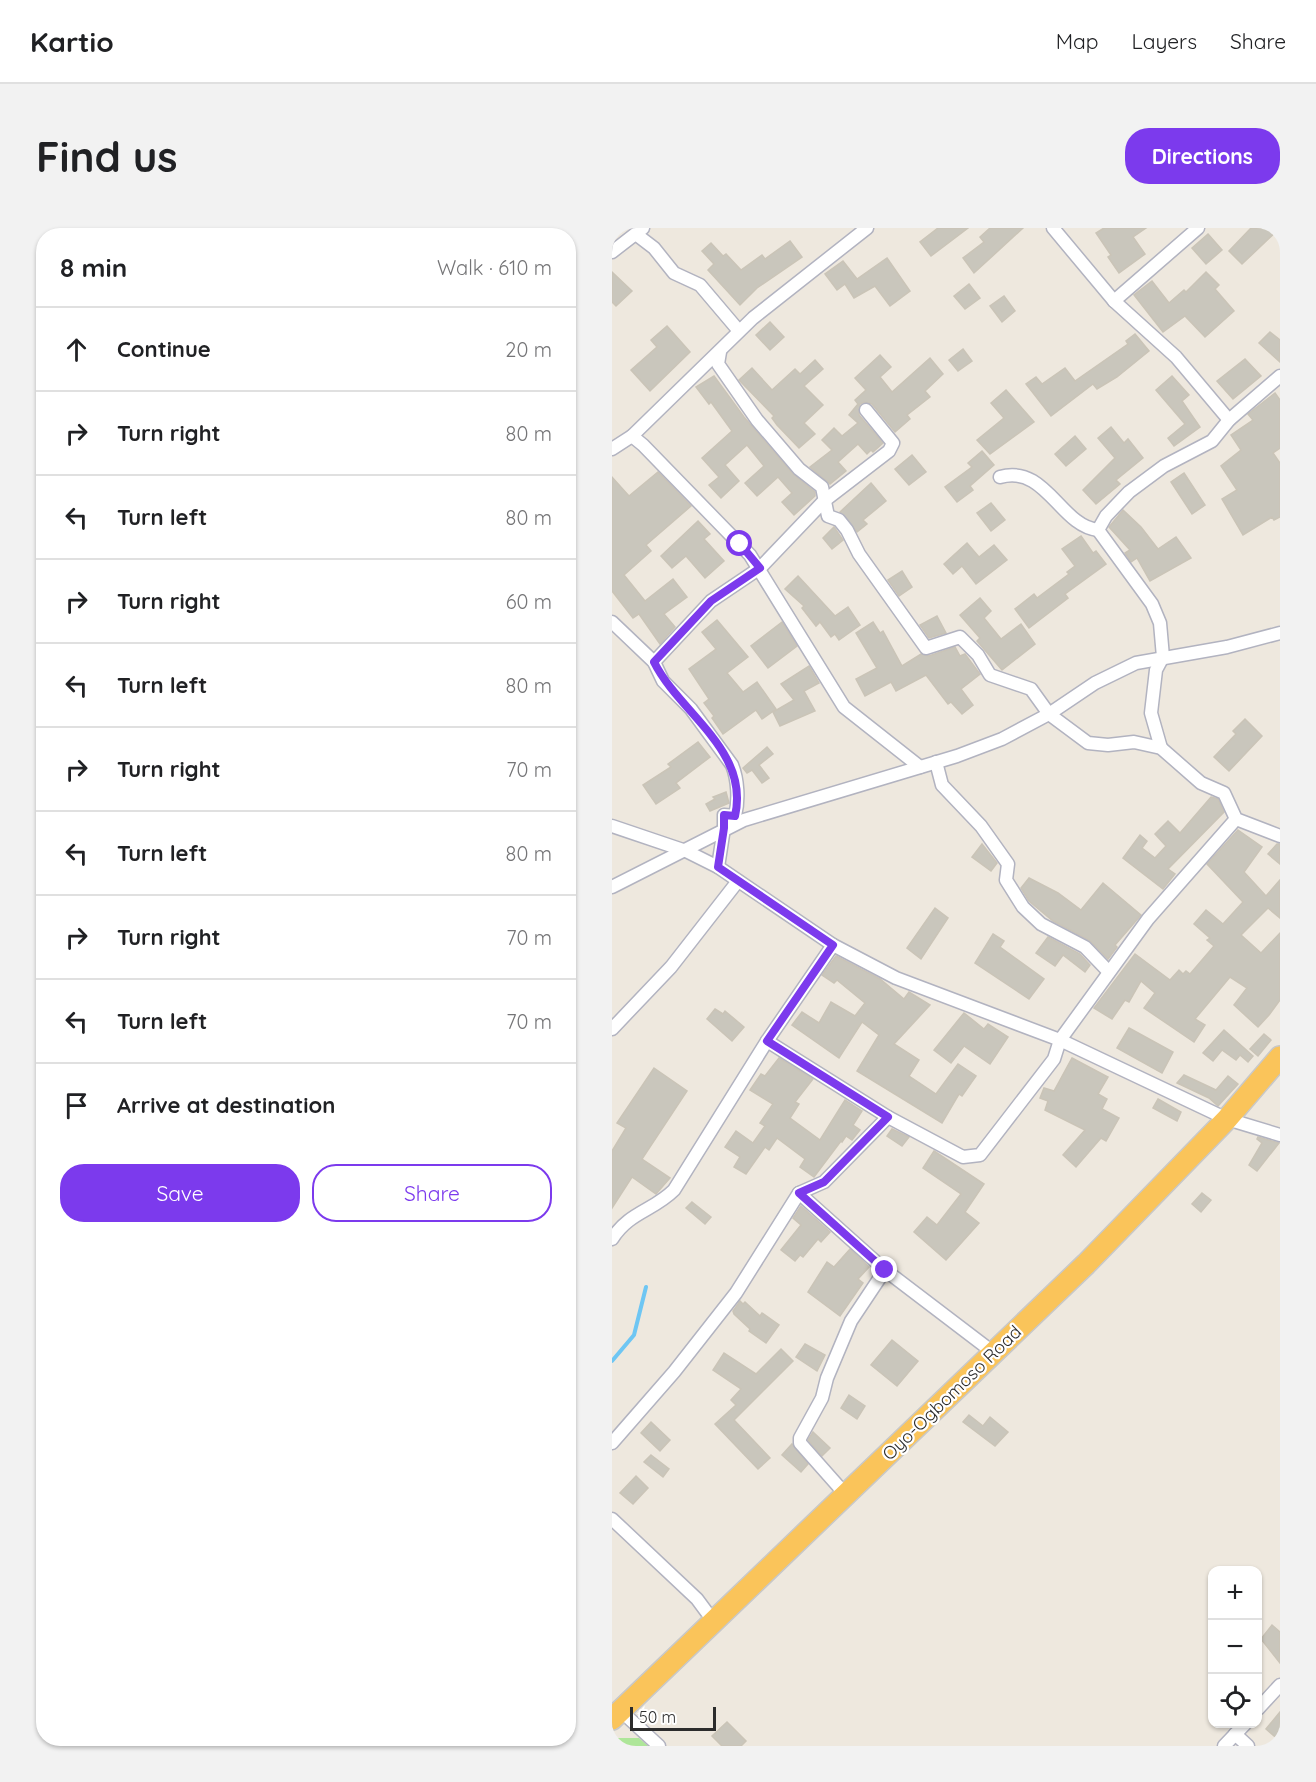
<!DOCTYPE html>
<html lang="en">
<head>
<meta charset="utf-8">
<style>
  :root { --surface:#fff; --page:#f2f2f2; --text:#202124; --muted:#757577; --line:#e0e0e0; --accent:#7c3aed }
  body { margin:0; font-family:Quicksand,sans-serif; background:var(--page); color:var(--text) }
  .controls { position:absolute; right:18px; bottom:18px; display:grid; overflow:hidden; border-radius:12px; box-shadow:0 2px 4px #0004 }
  .controls button { width:54px; height:54px; display:grid; place-items:center; padding:0; border:0; border-bottom:2px solid var(--line); background:var(--surface); color:var(--text); font:30px sans-serif }
  .scale { position:absolute; left:18px; bottom:15px; width:86px; box-sizing:border-box; padding-left:6px; border:3px solid #2c2c2c; border-top:0; font-size:16px; line-height:21px; white-space:nowrap; color:#2c2c2c; -webkit-text-stroke:4px #fff; paint-order:stroke }
  .stop { position:absolute; width:18px; height:18px; margin:-14px; border:4px solid #7c3aed; border-radius:50%; background:#fff }
  .stop.end { background:#7c3aed; border-color:#fff; box-shadow:0 2px 6px #0008 }
  .list { margin:0; padding:0; list-style:none }
  h2 { display:flex; justify-content:space-between; align-items:center; height:78px; margin:0; padding:0 24px; font-size:26px }
  h2 small { font-size:20px; font-weight:400; color:var(--muted) }
  .list li { display:grid; grid-template-columns:39px 1fr auto; gap:18px; align-items:center; box-sizing:border-box; height:84px; padding:0 24px; border-top:2px solid var(--line) }
  .list b { display:block; font-size:22px; white-space:nowrap }
  .list em { font-size:20px; font-style:normal; color:var(--muted) }
  .actions { display:flex; gap:12px; padding:18px 24px }
  .actions a { flex:1; padding:14px 0; border:2px solid var(--accent); border-radius:24px; text-align:center; font-size:21px; color:var(--accent) }
  .actions .main { background:var(--accent); color:#fff }
  .icon { flex:none; width:33px; height:33px; fill:none; stroke:currentColor; stroke-width:2; stroke-linecap:round; stroke-linejoin:round }
  .map { position:relative; flex:none; width:668px; height:1518px; overflow:hidden; border-radius:24px }
  header { display:flex; align-items:center; gap:36px; box-sizing:border-box; height:84px; padding:0 30px; background:var(--surface); border-bottom:2px solid var(--line) }
  header strong { font-size:28px }
  nav { display:flex; gap:33px; margin-inline-start:auto; font-size:21px }
  .intro { display:flex; align-items:center; justify-content:space-between; box-sizing:border-box; height:144px; padding:0 36px }
  h1 { margin:0; font-size:42px }
  .button { padding:15px 27px; border-radius:24px; background:var(--accent); color:#fff; font-size:21px; font-weight:700 }
  main { display:flex; gap:36px; padding:0 36px }
  aside { flex:1; background:var(--surface); border-radius:24px; box-shadow:0 2px 4px #0004 }
  .map>svg:first-child { display:block }
  .green { fill:#aee699 }
  .lines { fill:none; stroke-linecap:round; stroke-linejoin:round }
  .stream { stroke:#6ec6f3; stroke-width:4 }
  .building { fill:#c9c6bc; stroke:#cac4b7; stroke-width:1.5 }
  .minor-casing { stroke:#b2b3c0; stroke-width:15 }
  .trunk-casing { stroke:#c8c8c8; stroke-width:24 }
  .minor { stroke:#fff; stroke-width:12 }
  .trunk { stroke:#fac45a; stroke-width:21 }
  .route { stroke:#7c3aed; stroke-width:8 }
  .labels { text-anchor:middle; stroke-width:4.5; stroke-linejoin:round; paint-order:stroke }
  .street-label { font-size:18px; fill:#2c2c2c; stroke:#fff }
</style>
</head>
<body>
<header>
<strong>Kartio</strong>
<nav><a>Map</a><a>Layers</a><a>Share</a></nav>
</header>
<div class="intro"><h1>Find us</h1><a class="button">Directions</a></div>
<main>
<aside>
<h2>8 min<small>Walk · 610 m</small></h2>
<ul class="list">
<li><svg class="icon" aria-label="ahead" viewBox="0 0 24 24"><path d="M12 20V5M6 11l6-6 6 6"/></svg><div><b>Continue</b></div><em>20 m</em></li>
<li><svg class="icon" aria-label="right" viewBox="0 0 24 24"><path d="M7 20v-9h11M14 6l5 5-5 5"/></svg><div><b>Turn right</b></div><em>80 m</em></li>
<li><svg class="icon" aria-label="left" viewBox="0 0 24 24"><path d="M17 20v-9H6M10 6l-5 5 5 5"/></svg><div><b>Turn left</b></div><em>80 m</em></li>
<li><svg class="icon" aria-label="right" viewBox="0 0 24 24"><path d="M7 20v-9h11M14 6l5 5-5 5"/></svg><div><b>Turn right</b></div><em>60 m</em></li>
<li><svg class="icon" aria-label="left" viewBox="0 0 24 24"><path d="M17 20v-9H6M10 6l-5 5 5 5"/></svg><div><b>Turn left</b></div><em>80 m</em></li>
<li><svg class="icon" aria-label="right" viewBox="0 0 24 24"><path d="M7 20v-9h11M14 6l5 5-5 5"/></svg><div><b>Turn right</b></div><em>70 m</em></li>
<li><svg class="icon" aria-label="left" viewBox="0 0 24 24"><path d="M17 20v-9H6M10 6l-5 5 5 5"/></svg><div><b>Turn left</b></div><em>80 m</em></li>
<li><svg class="icon" aria-label="right" viewBox="0 0 24 24"><path d="M7 20v-9h11M14 6l5 5-5 5"/></svg><div><b>Turn right</b></div><em>70 m</em></li>
<li><svg class="icon" aria-label="left" viewBox="0 0 24 24"><path d="M17 20v-9H6M10 6l-5 5 5 5"/></svg><div><b>Turn left</b></div><em>70 m</em></li>
<li><svg class="icon" aria-label="arrive" viewBox="0 0 24 24"><path d="M6 21V4h12l-3 4 3 4H6"/></svg><div><b>Arrive at destination</b></div></li>
</ul>
<div class="actions"><a class="main">Save</a><a>Share</a></div>
</aside>
<div class="map">
<svg width="668" height="1518" viewBox="0 0 668 1518">
  <rect width="100%" height="100%" fill="#eee8de"/>
  <!-- green -->
  <polygon class="green" points="0,1510 27,1510 36,1518 0,1518"/>
  <g class="lines">
    <!-- stream -->
    <polyline class="stream" points="0,1133 22,1107 34,1059"/>
  </g>
  <!-- building -->
  <g class="building">
    <polygon points="326,0 356,0 319,28 308,14"/>
    <polygon points="378,0 411,0 362,45 351,30 372,14 368,9"/>
    <polygon points="492,0 534,0 521,9 533,26 507,45 496,29 499,27 484,5"/>
    <polygon points="639,0 668,0 630,36 617,23"/>
    <polygon points="596,6 610,22 594,36 580,20"/>
    <polygon points="178,13 190,29 145,60 128,77 96,42 102,36 90,23 99,15 111,28 114,26 129,42 150,27 153,31"/>
    <polygon points="275,30 298,63 278,78 263,58 242,70 233,56 225,62 213,46 231,33 245,51"/>
    <polygon points="0,44 20,63 4,78 0,74"/>
    <polygon points="594,44 607,57 603,61 622,83 593,109 573,88 551,104 522,67 540,53 557,75 572,62 574,64"/>
    <polygon points="357,56 368,70 353,81 342,68"/>
    <polygon points="392,68 403,83 390,94 378,78"/>
    <polygon points="158,94 172,109 158,122 144,107"/>
    <polygon points="55,98 78,124 38,163 19,142 45,119 39,112"/>
    <polygon points="658,104 668,112 668,134 647,115"/>
    <polygon points="523,106 537,123 505,149 485,161 481,156 439,188 414,156 424,149 430,156 453,140 463,153 516,116 514,113"/>
    <polygon points="351,121 360,133 346,143 337,132"/>
    <polygon points="268,127 279,139 268,149 280,164 318,130 331,146 313,163 318,169 295,187 298,191 283,204 260,176 253,174 248,176 247,187 271,215 261,224 259,222 255,226 246,216 226,234 234,243 218,256 198,239 220,222 210,212 222,200 230,208 246,195 237,187 246,176 243,172 254,162 243,150"/>
    <polygon points="633,131 649,148 621,171 605,153"/>
    <polygon points="203,132 211,141 192,158 211,177 192,195 203,206 187,220 165,197 160,190 162,188 127,152 140,140 160,162 183,141 188,146"/>
    <polygon points="102,148 132,189 181,246 203,264 203,268 182,287 170,274 180,265 166,249 145,268 133,255 152,238 135,217 113,237 127,253 109,270 97,257 107,249 90,230 120,203 99,174 97,176 84,159"/>
    <polygon points="560,148 577,167 570,173 588,199 562,218 556,210 573,196 544,162"/>
    <polygon points="394,162 422,194 378,226 365,212 392,190 379,175"/>
    <polygon points="663,165 668,172 668,220 661,225 668,235 668,289 662,292 660,289 631,307 610,271 625,262 609,238 629,222 619,207 641,192 636,186"/>
    <polygon points="499,199 512,215 516,211 531,230 504,252 508,256 484,276 471,262 503,230 486,210"/>
    <polygon points="463,208 474,221 454,238 443,226"/>
    <polygon points="370,223 382,237 358,258 361,262 345,274 333,259 360,239 356,235"/>
    <polygon points="300,227 314,244 297,257 283,241"/>
    <polygon points="46,244 79,278 34,317 39,323 12,347 33,373 61,351 75,369 52,386 63,399 48,416 27,386 21,390 0,363 0,249 17,268"/>
    <polygon points="572,245 593,277 580,286 559,254"/>
    <polygon points="259,255 274,273 251,292 255,296 245,304 228,284"/>
    <polygon points="379,275 393,292 379,303 365,285"/>
    <polygon points="511,282 529,299 546,321 564,309 579,330 538,353 525,330 519,334 513,325 518,322 497,299"/>
    <polygon points="86,293 98,306 92,311 112,333 93,350 74,328 60,340 49,328"/>
    <polygon points="222,299 231,312 220,321 211,310"/>
    <polygon points="469,308 481,325 484,323 494,336 453,366 456,370 417,400 403,381 422,366 425,370 457,346 455,344 463,338 450,321"/>
    <polygon points="355,315 367,329 382,317 395,332 364,356 350,338 341,346 332,336"/>
    <polygon points="290,343 300,359 287,368 276,352"/>
    <polygon points="186,348 223,388 236,379 248,397 227,412 223,406 219,409 208,394 204,398 190,380 192,378 173,361"/>
    <polygon points="368,370 379,383 372,390 389,411 409,396 423,416 390,442 365,413 368,410 348,387"/>
    <polygon points="325,388 334,405 317,410 308,397"/>
    <polygon points="105,392 136,429 115,445 131,464 145,454 164,481 150,491 144,482 111,506 100,490 102,488 92,475 97,471 77,441 104,421 90,404"/>
    <polygon points="170,394 185,418 156,440 139,418"/>
    <polygon points="261,394 268,405 271,403 290,438 309,426 317,428 343,419 348,428 353,426 368,446 349,461 361,477 350,486 339,474 336,476 314,447 284,463 279,454 253,468 244,451 265,440 244,405"/>
    <polygon points="197,438 207,455 192,463 203,483 168,498 161,484 182,472 169,456"/>
    <polygon points="633,491 650,508 617,543 602,529 624,506 621,503"/>
    <polygon points="86,514 98,529 64,555 68,560 44,576 31,557 59,539 56,536"/>
    <polygon points="155,519 161,526 147,537 157,550 150,555 140,542 135,545 131,540"/>
    <polygon points="114,564 117,575 98,583 94,576 103,571 101,569"/>
    <polygon points="599,569 606,571 612,584 556,641 563,646 551,661 511,630 528,607 535,613 530,620 543,630 554,618 543,606 556,593 568,605"/>
    <polygon points="626,602 650,619 632,644 654,668 668,652 668,690 656,680 629,707 649,725 668,705 668,772 657,787 646,799 622,777 635,760 618,749 583,791 593,797 582,814 532,780 543,765 529,753 517,774 513,772 500,791 482,780 523,726 558,752 567,742 571,746 574,743 578,746 602,718 595,712 598,710 582,696 594,682 611,696 631,674 595,636"/>
    <polygon points="370,616 385,635 379,643 360,629"/>
    <polygon points="665,616 668,616 668,636 656,626"/>
    <polygon points="417,650 446,665 469,682 491,655 529,687 503,717 505,719 496,731 477,712 441,693 417,673 409,660"/>
    <polygon points="323,680 336,690 309,731 295,720"/>
    <polygon points="381,706 392,713 388,719 432,751 417,771 363,735"/>
    <polygon points="436,709 468,726 478,737 473,744 451,727 443,738 424,725"/>
    <polygon points="224,728 268,751 292,771 297,764 318,777 282,816 307,832 297,848 324,866 346,836 364,848 350,868 347,866 330,895 245,843 267,807 250,794 227,830 180,797 190,784 207,795 219,774 243,788 253,775 225,752 222,755 210,747"/>
    <polygon points="103,781 111,786 113,783 132,799 120,813 95,791"/>
    <polygon points="352,785 372,801 376,796 396,809 378,836 352,818 339,835 322,822"/>
    <polygon points="517,800 561,824 550,845 505,820"/>
    <polygon points="612,802 641,828 636,834 628,827 624,832 610,822 601,833 591,825"/>
    <polygon points="652,806 659,812 646,828 638,821"/>
    <polygon points="167,830 201,851 183,874 187,876 178,890 208,912 233,872 250,883 241,897 248,902 240,912 234,908 230,914 229,913 202,949 188,939 193,931 165,910 157,922 153,919 134,946 122,939 128,929 113,919 124,903 141,915 153,898 148,895 161,876 138,862 149,846 153,848"/>
    <polygon points="460,830 496,849 486,866 495,871 490,881 507,890 494,913 489,910 464,939 451,927 473,902 433,882 436,873 428,870 432,860 442,863"/>
    <polygon points="42,840 75,863 30,931 58,950 44,966 20,949 0,980 0,923 14,900 5,895"/>
    <polygon points="572,847 604,862 616,848 626,856 606,878 597,870 565,855"/>
    <polygon points="546,871 569,884 565,893 541,880"/>
    <polygon points="280,901 297,909 290,918 275,908"/>
    <polygon points="646,909 667,915 645,943 637,937 650,915 645,911"/>
    <polygon points="322,923 372,956 353,984 367,995 334,1032 302,1004 315,989 325,997 349,966 311,940"/>
    <polygon points="590,965 599,972 589,984 580,976"/>
    <polygon points="80,974 99,989 93,996 74,980"/>
    <polygon points="189,978 218,1004 209,1014 206,1011 191,1029 188,1027 183,1033 169,1022 189,997 181,990"/>
    <polygon points="238,1021 257,1039 246,1051 251,1055 228,1088 196,1064 215,1034 222,1039"/>
    <polygon points="128,1073 131,1076 133,1074 148,1088 150,1085 167,1097 154,1115 137,1103 138,1101 122,1086 121,1083"/>
    <polygon points="280,1112 306,1133 285,1158 259,1137"/>
    <polygon points="193,1116 213,1127 205,1143 184,1129"/>
    <polygon points="169,1121 181,1133 122,1192 158,1230 146,1241 103,1196 124,1177 119,1172 129,1161 101,1142 112,1125 144,1146"/>
    <polygon points="237,1167 253,1178 245,1191 229,1180"/>
    <polygon points="357,1187 371,1198 378,1189 396,1204 383,1218 351,1194"/>
    <polygon points="39,1194 58,1212 48,1223 29,1205"/>
    <polygon points="201,1204 218,1220 210,1228 196,1212"/>
    <polygon points="180,1216 196,1236 189,1244 170,1227"/>
    <polygon points="39,1227 57,1241 51,1249 32,1234"/>
    <polygon points="24,1248 36,1260 21,1276 8,1265"/>
    <polygon points="660,1397 668,1404 668,1435 649,1411"/>
    <polygon points="668,1484 668,1513 654,1501"/>
    <polygon points="115,1494 134,1513 129,1518 110,1518 100,1508"/>
  </g>
  <g class="lines">
    <!-- minor casing -->
    <g class="minor-casing">
      <g id="minor">
        <polyline points="441,0 502,73 564,129 617,192"/>
        <polyline points="25,7 42,20 62,45 88,57 127,103"/>
        <polyline points="0,24 31,0"/>
        <polyline points="502,73 586,0"/>
        <polyline points="108,124 106,136 145,192 187,241 210,259 216,288 227,292 235,302 247,326 314,420 348,409 366,427 378,447 419,461 437,486 476,515 496,517 522,514 549,520 589,555 612,565 624,591 668,608"/>
        <polyline points="20,208 31,217 138,327 232,479 308,539"/>
        <polyline points="0,221 20,208 141,90 255,0"/>
        <path d="M 388,249 C 434,236 448,298 486,302"/>
        <path d="M 0,394 L 42,434 L 51,453 L 79,481 L 120,537 C 126,552 127,572 123,588 L 112,587 L 112,600 L 106,639"/>
        <polyline points="42,434 99,373 148,340 212,273 277,223 281,215 254,182"/>
        <polyline points="549,520 539,485 544,442 551,429 548,395 540,376 486,302 494,288 517,264 552,238 600,213 617,192 668,148"/>
        <polyline points="324,534 330,557 369,598 396,636 394,652 411,679 429,696 473,719 497,744"/>
        <polyline points="0,598 74,623 106,639 221,717 284,750 448,812 615,891 668,907"/>
        <polyline points="0,659 132,592 345,528 390,511 437,486 483,455 524,435 615,419 668,405"/>
        <polyline points="0,801 59,739 126,653"/>
        <polyline points="155,813 276,889 351,929 368,927 442,831 448,812 536,691 624,591"/>
        <polyline points="187,965 273,1042 382,1125"/>
        <path d="M 0,1011 C 17,984 41,983 62,962 L 155,813 L 221,717"/>
        <polyline points="0,1215 62,1144 124,1065 187,965 212,954 276,889"/>
        <polyline points="234,1267 188,1215 188,1210 210,1170 215,1150 239,1093 273,1042"/>
        <polyline points="0,1291 85,1371 102,1394"/>
        <polyline points="646,1481 668,1457"/>
        <polyline points="9,1483 47,1518"/>
        <polyline points="623,1506 636,1518"/>
        <polyline points="612,1518 633,1496"/>
      </g>
    </g>
    <!-- trunk casing -->
    <g class="trunk-casing">
      <polyline id="trunk" points="0,1491 474,1036 615,891 668,829"/>
    </g>
    <!-- minor -->
    <use href="#minor" class="minor"/>
    <!-- trunk -->
    <use href="#trunk" class="trunk"/>
  </g>
  <g class="lines">
    <!-- route -->
    <path class="route" d="M 128,316 L 148,340 L 99,373 L 42,434 C 68,486 138,522 123,588 L 112,587 L 112,600 L 106,639 L 221,717 L 155,813 L 276,889 L 212,954 L 187,965 L 273,1042"/>
  </g>
  <g class="labels">
    <!-- street labels -->
    <g class="street-label">
      <text transform="translate(340 1165) rotate(-44)" y="6">Oyo-Ogbomoso Road</text>
    </g>
  </g>
</svg>
<div class="controls">
<button>+</button>
<button>−</button>
<button><svg class="icon" aria-label="locate" viewBox="0 0 24 24"><circle cx="12" cy="12" r="6"/><path d="M12 2v4M12 18v4M2 12h4M18 12h4"/></svg></button>
</div>
<div class="scale">50 m</div>
<div class="stop" style="left:128px;top:316px"></div>
<div class="stop end" style="left:273px;top:1042px"></div>
</div>
</main>
</body>
</html>
